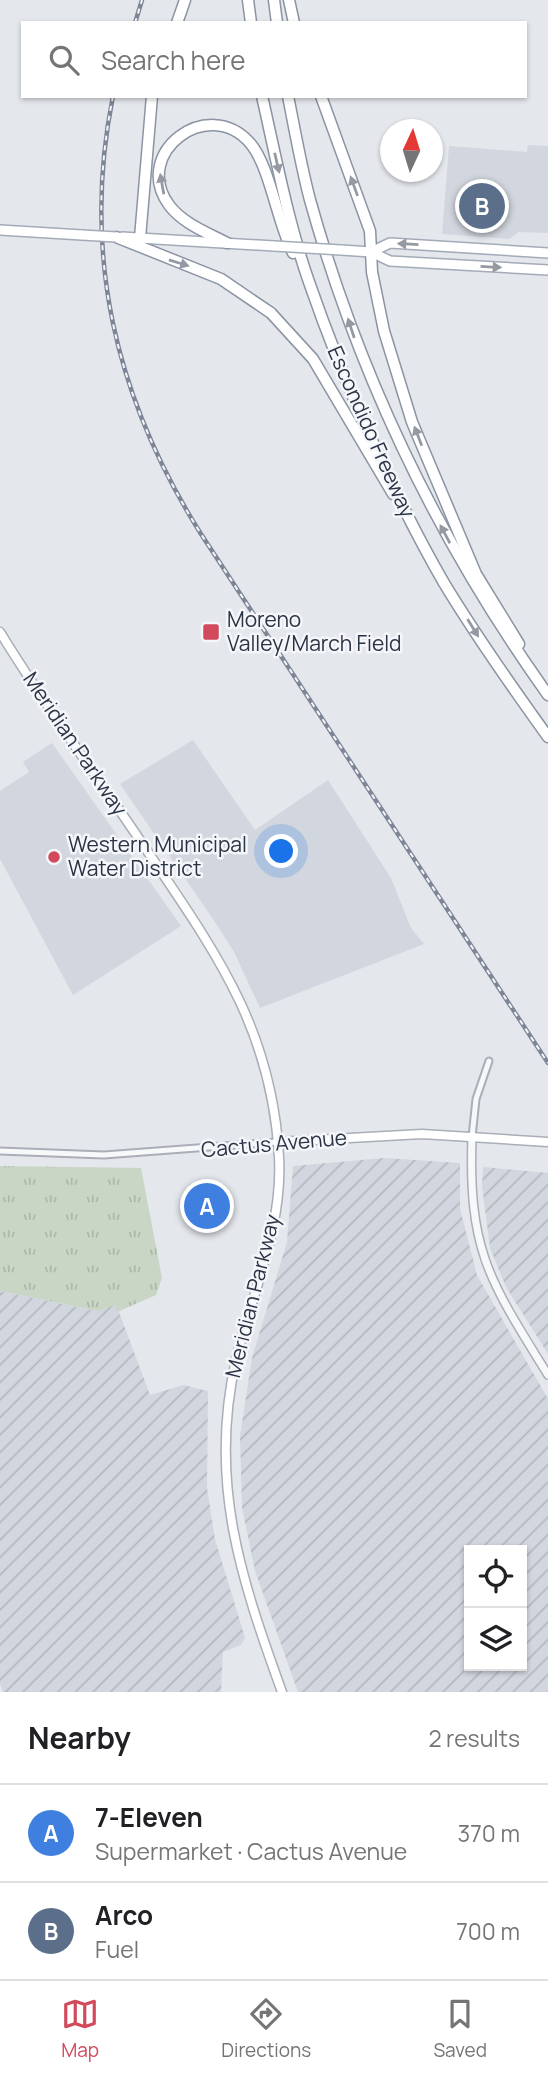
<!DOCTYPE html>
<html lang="en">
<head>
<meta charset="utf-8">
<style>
  :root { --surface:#fff; --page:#f2f2f2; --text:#202124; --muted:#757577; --line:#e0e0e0; --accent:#d1495b }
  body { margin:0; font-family:Manrope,sans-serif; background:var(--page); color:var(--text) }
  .controls { position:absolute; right:21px; bottom:21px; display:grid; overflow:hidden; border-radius:0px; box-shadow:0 2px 5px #0004 }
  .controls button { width:63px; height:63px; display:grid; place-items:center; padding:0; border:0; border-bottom:2px solid var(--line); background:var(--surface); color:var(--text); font:35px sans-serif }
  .compass { position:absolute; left:380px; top:119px; width:63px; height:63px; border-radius:50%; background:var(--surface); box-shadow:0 2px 5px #0004; rotate:4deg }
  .you { position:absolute; left:282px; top:852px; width:24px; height:24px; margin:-18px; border:5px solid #fff; border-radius:50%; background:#1a73e8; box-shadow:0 0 0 10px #1a73e833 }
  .badge { display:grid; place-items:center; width:46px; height:46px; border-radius:50%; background:var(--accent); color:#fff; font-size:23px; font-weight:700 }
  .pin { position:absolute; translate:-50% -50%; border:4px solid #fff; box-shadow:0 2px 7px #0006 }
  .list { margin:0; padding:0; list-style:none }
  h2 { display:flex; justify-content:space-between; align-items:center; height:91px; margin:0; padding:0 28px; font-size:30px }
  h2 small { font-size:23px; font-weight:400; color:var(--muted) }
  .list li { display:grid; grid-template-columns:46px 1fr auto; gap:21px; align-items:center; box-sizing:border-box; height:98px; padding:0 28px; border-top:2px solid var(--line) }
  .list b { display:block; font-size:26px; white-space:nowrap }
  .list p { margin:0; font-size:23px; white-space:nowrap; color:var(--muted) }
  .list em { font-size:23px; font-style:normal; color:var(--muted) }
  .icon { flex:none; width:38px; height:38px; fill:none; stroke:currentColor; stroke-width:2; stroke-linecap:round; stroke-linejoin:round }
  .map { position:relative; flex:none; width:548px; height:1692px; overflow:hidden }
  .search { position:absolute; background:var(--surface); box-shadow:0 2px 5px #0004; left:21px; right:21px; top:21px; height:77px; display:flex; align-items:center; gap:18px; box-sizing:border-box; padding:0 24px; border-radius:0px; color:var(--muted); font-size:26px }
  .sheet { height:287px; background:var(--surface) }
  nav { display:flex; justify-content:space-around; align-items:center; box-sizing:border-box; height:98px; border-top:2px solid var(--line); background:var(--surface); font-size:19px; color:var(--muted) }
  nav a { display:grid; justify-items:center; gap:4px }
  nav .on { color:var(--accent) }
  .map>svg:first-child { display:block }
  .built { fill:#d2d6de }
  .industrial { fill:url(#industrial-furrows); fill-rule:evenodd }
  .grass { fill:url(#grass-tufts) }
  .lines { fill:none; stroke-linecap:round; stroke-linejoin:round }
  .minor-casing { stroke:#a9aeb7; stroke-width:9 }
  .tertiary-casing { stroke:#a9aeb7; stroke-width:10 }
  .secondary-casing { stroke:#a9aeb7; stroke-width:11 }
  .primary-casing { stroke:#a3abb8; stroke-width:12 }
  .motorway-casing { stroke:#8b94a3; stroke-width:13 }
  .minor { stroke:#f7f8fa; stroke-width:5 }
  .tertiary { stroke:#f7f8fa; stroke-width:7 }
  .secondary { stroke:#fff; stroke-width:8 }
  .primary { stroke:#fff; stroke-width:9 }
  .motorway { stroke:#fff; stroke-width:10 }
  .rail-casing { stroke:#7d8696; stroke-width:4.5 }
  .rail { stroke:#f4f6f9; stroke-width:2; stroke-dasharray:5; stroke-linecap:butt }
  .primary-bridge-casing { stroke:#a3abb8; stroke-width:12; stroke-linecap:butt }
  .primary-bridge { stroke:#fff; stroke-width:9 }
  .oneway { fill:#959aa2 }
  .poi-dot { fill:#d1495b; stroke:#f4f6f9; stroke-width:2.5 }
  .labels { text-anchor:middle; stroke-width:5; stroke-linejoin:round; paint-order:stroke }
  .street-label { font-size:21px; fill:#2b3445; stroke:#f4f6f9 }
  .poi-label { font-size:21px; fill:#2b3445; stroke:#f4f6f9; text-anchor:start }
</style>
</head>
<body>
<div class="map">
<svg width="548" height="1692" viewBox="0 0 548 1692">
  <defs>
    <pattern id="industrial-furrows" width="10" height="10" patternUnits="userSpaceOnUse" patternTransform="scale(1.75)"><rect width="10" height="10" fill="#d2d6de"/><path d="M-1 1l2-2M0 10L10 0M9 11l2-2" fill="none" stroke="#b4b8c0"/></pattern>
    <pattern id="grass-tufts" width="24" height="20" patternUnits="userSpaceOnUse" patternTransform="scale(1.75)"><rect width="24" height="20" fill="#c9d6c5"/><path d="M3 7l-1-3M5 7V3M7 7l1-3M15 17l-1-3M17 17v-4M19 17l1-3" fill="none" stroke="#adb8ab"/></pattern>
  </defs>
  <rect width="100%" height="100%" fill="#e4e7ec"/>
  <!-- built -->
  <g class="built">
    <polygon points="528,145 548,146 548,233 519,232 509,239 442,234 449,146 527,152"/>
    <polygon points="193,740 255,830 328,780 391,878 411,928 424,944 260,1008 234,952 215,922 120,784"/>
    <polygon points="52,743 181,926 73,995 0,859 0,791 29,772 23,762"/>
  </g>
  <!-- industrial -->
  <g class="industrial">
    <path d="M 384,1158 L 460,1163 L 460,1209 L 477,1275 L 548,1399 L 548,1692 L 298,1692 L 255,1571 L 242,1507 L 240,1436 L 252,1358 L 287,1242 L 293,1166 ZM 469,1550 L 522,1550 L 522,1666 L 469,1666 Z"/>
    <polygon points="483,1167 548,1173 548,1354 506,1287 490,1248 482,1186"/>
    <polygon points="0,1291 97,1311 116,1304 150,1395 183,1385 208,1391 207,1488 215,1539 245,1638 241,1645 223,1652 221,1692 3,1692 0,1684"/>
  </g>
  <!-- grass -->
  <polygon class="grass" points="0,1166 141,1168 162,1278 156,1295 117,1312 115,1305 98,1311 0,1291"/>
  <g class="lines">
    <!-- minor casing -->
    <g class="minor-casing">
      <g id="minor">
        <polyline points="472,1137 476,1099 489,1061"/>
        <polyline points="0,1151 104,1155 277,1142"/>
      </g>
    </g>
    <!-- tertiary casing -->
    <g class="tertiary-casing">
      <path id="tertiary" d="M 472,1137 C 468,1252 490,1281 548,1375"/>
    </g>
    <!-- secondary casing -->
    <g class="secondary-casing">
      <g id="secondary">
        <path d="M 0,632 C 47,709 102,783 152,858 C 219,957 272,1032 279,1157 C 283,1228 252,1292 236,1360 C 208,1481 241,1579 282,1692"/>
        <polyline points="277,1142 422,1134 548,1142"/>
      </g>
    </g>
    <!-- primary casing -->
    <g class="primary-casing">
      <g id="primary">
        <polyline points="0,230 82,235"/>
        <polyline points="122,237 274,246"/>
        <polyline points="341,250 371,252 390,261 548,270"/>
        <polyline points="371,252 390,243 548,253"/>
      </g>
    </g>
    <!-- motorway casing -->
    <g class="motorway-casing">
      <g id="motorway">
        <polyline points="248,0 251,23"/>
        <polyline points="274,0 277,23"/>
        <polyline points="289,0 294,23"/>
        <polyline points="177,23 185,0"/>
        <path d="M 262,96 C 276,158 288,222 309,282 C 343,380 392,493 444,583 C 476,636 512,687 548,737"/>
        <path d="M 288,96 C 295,131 301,166 310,200 C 360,379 440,544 548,695"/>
        <polyline points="321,96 370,231 372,272 384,331 412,422 476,574 519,644"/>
        <polyline points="116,237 221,279 271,313 313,359 393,494"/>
        <polyline points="140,238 152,96"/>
        <path d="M 227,243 C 208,233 182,223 169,205 C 131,153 208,95 250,143 C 270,166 277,222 293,253"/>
      </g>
    </g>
    <!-- minor -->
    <use href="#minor" class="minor"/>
    <!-- tertiary -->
    <use href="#tertiary" class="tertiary"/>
    <!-- secondary -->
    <use href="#secondary" class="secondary"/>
    <!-- primary -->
    <use href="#primary" class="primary"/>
    <!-- motorway -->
    <use href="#motorway" class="motorway"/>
    <!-- rail casing -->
    <g class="rail-casing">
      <g id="rail">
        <polyline points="135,23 142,0"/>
        <path d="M 113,96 C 81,255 116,399 201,534 L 548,1063"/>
      </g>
    </g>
    <!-- rail -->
    <use href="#rail" class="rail"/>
    <!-- primary-bridge casing -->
    <g class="primary-bridge-casing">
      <g id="primary-bridge">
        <polyline points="82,235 116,237"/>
        <polyline points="274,246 341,250"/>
      </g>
    </g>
    <!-- primary-bridge -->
    <use href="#primary-bridge" class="primary-bridge"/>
  </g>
  <!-- one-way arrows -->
  <defs><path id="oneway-solid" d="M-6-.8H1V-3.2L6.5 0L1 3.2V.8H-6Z" transform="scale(1.75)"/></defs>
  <g class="oneway">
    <use href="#oneway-solid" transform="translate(277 163) rotate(77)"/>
    <use href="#oneway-solid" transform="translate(162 184) rotate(-100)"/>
    <use href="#oneway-solid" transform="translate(354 186) rotate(-110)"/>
    <use href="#oneway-solid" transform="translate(408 244) rotate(-177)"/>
    <use href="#oneway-solid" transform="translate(179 263) rotate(17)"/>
    <use href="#oneway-solid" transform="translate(491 267) rotate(3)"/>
    <use href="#oneway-solid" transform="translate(351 328) rotate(-108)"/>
    <use href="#oneway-solid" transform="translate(418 436) rotate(-111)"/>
    <use href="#oneway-solid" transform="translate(445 534) rotate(-118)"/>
    <use href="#oneway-solid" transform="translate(473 628) rotate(58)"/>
  </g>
  <!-- markers -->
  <g class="poi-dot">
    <rect x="202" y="623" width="18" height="18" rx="3.5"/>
    <circle cx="54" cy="857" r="7"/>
  </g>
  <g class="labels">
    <!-- street labels -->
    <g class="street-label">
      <text transform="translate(371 432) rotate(66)" y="7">Escondido Freeway</text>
      <text transform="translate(75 744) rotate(56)" y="7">Meridian Parkway</text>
      <text transform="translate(274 1144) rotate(-5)" y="7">Cactus Avenue</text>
      <text transform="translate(253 1296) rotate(-76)" y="7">Meridian Parkway</text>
    </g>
    <!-- poi labels -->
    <g class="poi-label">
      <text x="227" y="627">Moreno<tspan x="227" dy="24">Valley/March Field</tspan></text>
      <text x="68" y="852">Western Municipal<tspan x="68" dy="24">Water District</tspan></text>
    </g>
  </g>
</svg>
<div class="controls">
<button><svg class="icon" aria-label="locate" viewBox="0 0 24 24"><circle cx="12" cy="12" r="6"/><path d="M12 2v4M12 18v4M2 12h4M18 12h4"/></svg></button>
<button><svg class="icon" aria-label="layers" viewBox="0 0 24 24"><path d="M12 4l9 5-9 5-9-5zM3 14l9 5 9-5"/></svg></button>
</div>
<svg class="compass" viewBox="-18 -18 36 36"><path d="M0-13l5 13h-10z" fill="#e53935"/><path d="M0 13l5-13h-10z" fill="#757577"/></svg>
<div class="you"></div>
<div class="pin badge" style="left:207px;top:1206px;background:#3f7fe0">A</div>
<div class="pin badge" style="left:482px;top:206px;background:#5c6f8a">B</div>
<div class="search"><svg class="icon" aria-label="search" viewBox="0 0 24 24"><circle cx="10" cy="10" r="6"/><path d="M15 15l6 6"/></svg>Search here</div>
</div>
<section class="sheet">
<h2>Nearby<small>2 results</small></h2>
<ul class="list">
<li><span class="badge" style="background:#3f7fe0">A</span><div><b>7-Eleven</b><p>Supermarket · Cactus Avenue</p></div><em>370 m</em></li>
<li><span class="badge" style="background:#5c6f8a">B</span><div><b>Arco</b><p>Fuel</p></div><em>700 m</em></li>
</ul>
</section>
<nav>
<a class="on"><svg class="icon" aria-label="map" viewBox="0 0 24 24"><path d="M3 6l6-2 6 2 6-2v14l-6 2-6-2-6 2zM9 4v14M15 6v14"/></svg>Map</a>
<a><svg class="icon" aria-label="directions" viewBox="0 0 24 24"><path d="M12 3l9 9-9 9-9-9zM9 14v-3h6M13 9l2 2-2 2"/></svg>Directions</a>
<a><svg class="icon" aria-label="saved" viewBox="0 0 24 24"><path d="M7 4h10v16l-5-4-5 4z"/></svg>Saved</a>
</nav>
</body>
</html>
